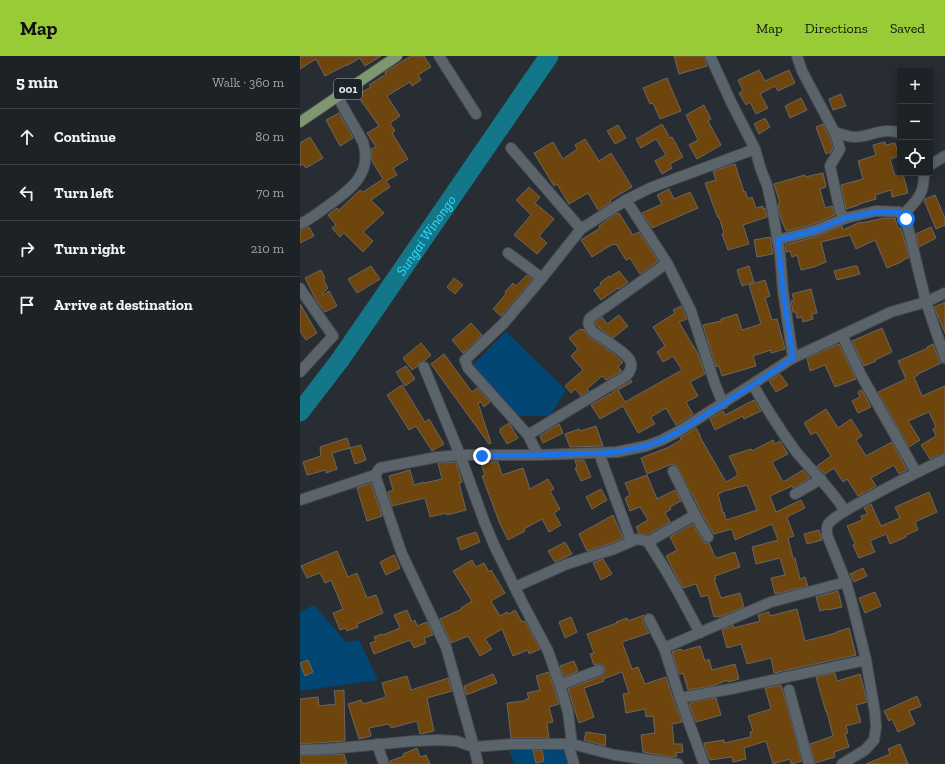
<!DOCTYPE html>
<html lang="en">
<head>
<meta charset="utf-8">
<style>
  :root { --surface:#1d2226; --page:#2a2f32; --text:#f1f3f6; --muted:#a0a4a7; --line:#3b3f43; --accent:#98cb36 }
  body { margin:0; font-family:"Zilla Slab",serif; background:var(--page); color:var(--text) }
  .controls { position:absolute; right:12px; top:12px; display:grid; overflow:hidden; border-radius:0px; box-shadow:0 2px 10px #0003 }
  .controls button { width:36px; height:36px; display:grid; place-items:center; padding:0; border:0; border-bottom:1px solid var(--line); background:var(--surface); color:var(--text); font:20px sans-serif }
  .stop { position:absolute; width:12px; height:12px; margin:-9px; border:3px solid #1a73e8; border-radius:50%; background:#fff }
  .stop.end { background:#1a73e8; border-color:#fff; box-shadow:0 1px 4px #0008 }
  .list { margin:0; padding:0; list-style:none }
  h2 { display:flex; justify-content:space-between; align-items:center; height:52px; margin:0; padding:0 16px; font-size:17px }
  h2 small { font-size:13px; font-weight:400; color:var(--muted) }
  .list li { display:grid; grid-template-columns:26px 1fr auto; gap:12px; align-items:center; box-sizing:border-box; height:56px; padding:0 16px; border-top:1px solid var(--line) }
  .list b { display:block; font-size:15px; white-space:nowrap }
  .list em { font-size:13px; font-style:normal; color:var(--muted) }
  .icon { flex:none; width:22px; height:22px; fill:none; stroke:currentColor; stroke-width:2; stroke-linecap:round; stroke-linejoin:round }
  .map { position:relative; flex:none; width:645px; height:708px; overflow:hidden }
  header { display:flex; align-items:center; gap:24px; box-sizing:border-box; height:56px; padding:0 20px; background:var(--accent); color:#111 }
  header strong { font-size:19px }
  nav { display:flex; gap:22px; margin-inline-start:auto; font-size:14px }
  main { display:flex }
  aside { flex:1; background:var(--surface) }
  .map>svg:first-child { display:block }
  .green { fill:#024673 }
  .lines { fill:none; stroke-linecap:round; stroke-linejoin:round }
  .river { stroke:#147789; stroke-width:19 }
  .building { fill:#6e450c; stroke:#6d665f; fill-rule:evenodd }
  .minor-casing { stroke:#454b50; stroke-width:12 }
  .major-casing { stroke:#454b50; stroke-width:12 }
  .minor { stroke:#5c646b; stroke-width:10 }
  .major { stroke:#7f976f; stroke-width:10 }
  .route { stroke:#1a73e8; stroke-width:5 }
  .labels { text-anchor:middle; stroke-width:3; stroke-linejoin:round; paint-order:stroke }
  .shield { fill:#1d2429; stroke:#a3a9ad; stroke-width:1 }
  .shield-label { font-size:12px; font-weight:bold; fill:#dde2e5 }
  .water-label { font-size:14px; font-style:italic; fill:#2bdffe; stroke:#1d2429 }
</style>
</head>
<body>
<header>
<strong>Map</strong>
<nav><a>Map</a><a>Directions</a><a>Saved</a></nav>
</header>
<main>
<aside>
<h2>5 min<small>Walk · 360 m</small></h2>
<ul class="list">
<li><svg class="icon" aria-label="ahead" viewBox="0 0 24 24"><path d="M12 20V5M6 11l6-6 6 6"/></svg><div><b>Continue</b></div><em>80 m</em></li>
<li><svg class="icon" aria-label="left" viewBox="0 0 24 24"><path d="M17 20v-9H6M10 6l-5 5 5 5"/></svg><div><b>Turn left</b></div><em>70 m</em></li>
<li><svg class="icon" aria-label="right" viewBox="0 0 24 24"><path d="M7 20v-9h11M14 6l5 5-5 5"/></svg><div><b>Turn right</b></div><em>210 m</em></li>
<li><svg class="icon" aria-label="arrive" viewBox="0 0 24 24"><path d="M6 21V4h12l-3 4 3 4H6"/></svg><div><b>Arrive at destination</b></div></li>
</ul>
</aside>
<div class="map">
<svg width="645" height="708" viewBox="0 0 645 708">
  <rect width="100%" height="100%" fill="#272d33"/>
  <!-- green -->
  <g class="green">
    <polygon points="206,275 266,334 250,360 217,360 173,309"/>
    <polygon points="14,549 46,586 59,584 78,624 0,635 0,556"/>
    <polygon points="265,689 271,708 214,708 209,694"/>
  </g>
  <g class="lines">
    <!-- river -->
    <path class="river" id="s1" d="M 0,356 L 40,304 L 249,0"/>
  </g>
  <!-- building -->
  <g class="building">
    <polygon points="0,0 81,0 65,10 60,2 46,10 46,9 25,20 16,3 0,13"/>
    <polygon points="111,0 124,0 131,11 118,19 121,24 112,30 110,26 87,40 100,60 90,67 95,75 92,77 108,103 93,112 97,119 86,125 90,131 71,144 84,157 63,176 73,185 63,196 44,177 40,181 32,172 36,169 28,159 37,152 39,154 60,134 63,136 83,123 72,105 71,93 76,91 67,77 79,70 57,39 71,31 69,29 86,18 85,16"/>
    <polygon points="374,0 404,0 407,10 379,18"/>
    <polygon points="459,14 465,25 489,14 495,27 478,35 475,30 460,38 468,52 456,58 450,46 446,49 439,37 443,35 438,24"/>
    <polygon points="367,22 381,55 360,63 353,47 350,48 343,32"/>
    <polygon points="541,38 546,50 533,54 529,43"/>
    <polygon points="501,42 507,54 490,62 485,50"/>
    <polygon points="404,49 411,63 408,65 421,89 397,103 389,89 398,84 386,59"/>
    <polygon points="39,57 53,82 40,90 26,64"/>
    <polygon points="465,62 470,71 459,78 454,68"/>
    <polygon points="362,68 370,82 372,81 383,101 370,108 372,112 362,118 355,105 366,99 356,83 341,92 336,83"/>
    <polygon points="523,68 529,80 533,92 531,96 526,98 516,71"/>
    <polygon points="318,69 326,82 315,88 307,75"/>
    <polygon points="10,81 23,102 6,112 3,108 0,110 0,87"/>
    <polygon points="285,83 299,105 311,97 332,131 310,144 311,146 298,154 288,137 269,148 257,128 254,130 234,97 253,86 263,103 277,93 275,89"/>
    <polygon points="585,86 586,89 595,87 599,100 590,103 595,120 603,118 608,137 592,141 591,134 575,139 576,143 559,148 559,149 546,153 541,129 563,123 558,105 576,99 573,89"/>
    <polygon points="435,108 444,136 445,135 448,143 452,141 456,152 463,150 463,153 465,152 467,161 443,169 449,188 428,194 422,178 424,177 419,161 418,162 412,146 405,127 416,124 413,115"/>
    <polygon points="523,117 526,131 520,133 525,152 532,150 535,159 514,168 486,175 479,157 478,148 480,147 474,128 505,119 505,121"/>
    <polygon points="229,131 240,141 235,147 254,163 239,180 247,187 237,198 214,179 231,159 216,144"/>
    <polygon points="369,133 374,143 390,136 398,152 352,172 342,157 362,148 357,139"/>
    <polygon points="635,139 645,162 645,169 636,173 624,144 625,143"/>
    <polygon points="317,157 318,158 319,157 333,179 339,176 358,205 340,218 330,202 326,204 316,188 313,189 313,188 292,201 281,184 300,172 299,170"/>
    <polygon points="585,162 595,162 598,172 601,172 609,201 599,207 587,212 575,184 556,193 550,179 521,186 526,206 514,211 501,214 497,199 492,201 490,195 486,196 485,189 518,180 542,170 543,174 560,166 561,167"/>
    <polygon points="9,171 14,180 0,187 0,174"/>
    <polygon points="631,171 636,182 619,191 616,178"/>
    <polygon points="470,181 473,198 457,201 454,184"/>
    <polygon points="71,210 80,223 57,237 48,223"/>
    <polygon points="449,210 454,226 442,230 437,214"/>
    <polygon points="554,210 557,210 560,218 537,224 534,215"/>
    <polygon points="21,214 25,222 23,223 28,232 22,238 23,239 29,235 37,250 25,256 16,244 5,222"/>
    <polygon points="319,215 328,226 319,233 318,232 301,244 294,234 301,229 300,227 309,220 310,221"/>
    <polygon points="227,219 233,223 201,260 193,253 206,238 205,236 213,227 216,230"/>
    <polygon points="154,222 163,229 155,238 147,231"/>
    <polygon points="465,224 470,240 465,242 472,264 477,263 485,293 471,297 471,294 453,300 456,310 422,320 419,310 416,311 403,269 421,265 421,263 437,258 442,274 461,268 449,229"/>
    <polygon points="511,233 517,257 512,258 513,263 503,266 502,261 497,262 496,256 493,256 491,245 494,244 492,238"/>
    <polygon points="645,246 645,277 634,251"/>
    <polygon points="0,248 17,277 6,284 0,275"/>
    <polygon points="381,250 387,263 379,266 398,298 405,318 390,326 398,340 386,346 393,358 376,369 366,352 351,361 355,368 338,377 323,350 300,363 291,349 314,336 313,335 331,324 332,326 318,334 325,346 382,314 373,300 363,306 357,296 365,290 353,271 375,257 373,254"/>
    <polygon points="319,259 328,270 313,282 297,270 295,268 295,266 302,261 307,268"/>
    <polygon points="171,267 182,279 163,297 152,284"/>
    <polygon points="582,272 592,296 575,304 576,305 564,310 552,285"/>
    <polygon points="280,273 282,274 283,273 288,280 314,298 323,306 318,311 322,315 306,324 302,320 287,333 289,335 281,340 275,333 271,337 265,330 283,314 271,300 278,293 269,282"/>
    <polygon points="121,287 131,299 124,305 119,307 118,310 112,314 103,302"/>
    <polygon points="539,288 556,323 548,326 535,331 525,309 510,315 507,302"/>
    <polygon points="633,288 639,304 641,307 618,318 618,319 614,321 622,340 645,330 645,397 630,403 621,389 636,380 633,373 636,371 629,356 608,365 620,384 609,391 578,336 606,323 598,305 628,292 627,291"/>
    <polygon points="144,298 172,336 177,332 190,346 184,351 181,346 178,347 191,387 189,388 131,308"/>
    <polygon points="106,310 115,323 105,330 96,316"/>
    <polygon points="480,318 488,329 476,336 469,325"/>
    <polygon points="102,329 125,366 129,363 144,388 132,395 116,370 109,374 87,339"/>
    <polygon points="562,334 571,351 558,357 552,345 560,341 558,336"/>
    <polygon points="454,344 461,355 444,363 443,360 415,374 410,363 423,355 425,359"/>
    <polygon points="526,353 538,372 551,363 562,380 556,384 566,400 592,386 607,414 599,418 594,409 571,422 576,430 558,440 547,423 543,426 534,412 525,418 517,410 531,400 516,376 511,379 504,367"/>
    <polygon points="209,367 218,382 207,388 200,376 200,373"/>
    <polygon points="259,368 263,377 243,387 240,380"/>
    <polygon points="296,370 303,390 270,391 265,378 279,373 280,375"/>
    <path d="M 396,372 L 400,379 L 400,381 L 426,426 L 438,419 L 429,400 L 451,393 L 452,395 L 473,384 L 475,388 L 480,385 L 488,398 L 472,406 L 483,426 L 503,414 L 510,422 L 493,432 L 492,430 L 470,440 L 476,456 L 501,444 L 505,452 L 487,461 L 494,480 L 488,482 L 493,502 L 495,502 L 500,523 L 505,521 L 508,530 L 475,538 L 471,522 L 485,519 L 480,502 L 456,508 L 452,491 L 478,484 L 472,468 L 435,484 L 432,473 L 414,478 L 401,456 L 395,444 L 393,438 L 392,439 L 377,410 L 372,408 L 347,418 L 341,402 L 369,391 L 381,384 L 380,382 ZM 447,429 L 457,454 L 426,464 L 424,456 L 423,457 L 418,438 L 421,437 L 421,436 Z"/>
    <polygon points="47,382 50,392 32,397 37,413 26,417 26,414 7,419 3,406 21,400 20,391"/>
    <polygon points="61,389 66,404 55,408 50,392"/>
    <polygon points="275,404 284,404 291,421 281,425 275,412 277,411"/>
    <polygon points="156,406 162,426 159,427 166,454 147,459 146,457 130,461 125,442 92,450 88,436 93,434 89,420 110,414 114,429 124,426 124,427 142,423 138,407"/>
    <polygon points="188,406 198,406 202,419 223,412 230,433 248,423 254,433 250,435 260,453 254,457 261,469 249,476 242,463 224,473 225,475 208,484 200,468 182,420 185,419 181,408"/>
    <polygon points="347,419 357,443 375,434 381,445 370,451 371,453 365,457 370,466 347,479 339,477 336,471 348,464 340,451 330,455 325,442 330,439 325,427"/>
    <polygon points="71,427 82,460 67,465 57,432"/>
    <polygon points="301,433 307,444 292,453 286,441"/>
    <polygon points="629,436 637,456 615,466 618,474 606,479 606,481 590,488 586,478 570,485 575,496 559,502 553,489 555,488 547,470 562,464 561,460 568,458 564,452 571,448 581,470 600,462 595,451"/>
    <polygon points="313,459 323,482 312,487 287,495 279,478"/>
    <polygon points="393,468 402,484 405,487 409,487 415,501 416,501 417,502 435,496 440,511 415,520 416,523 414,523 421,542 440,537 444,551 419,561 419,560 414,561 408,539 401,541 396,528 383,532 366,500 377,494 370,481"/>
    <polygon points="519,474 522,484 507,488 504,478"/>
    <polygon points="176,476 180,486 161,494 157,482"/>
    <polygon points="265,486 272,498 255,506 248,495"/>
    <polygon points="37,495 48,521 57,517 67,542 76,539 83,557 57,568 58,571 47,575 45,572 40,574 33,557 43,553 31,524 25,527 20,517 7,522 1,510"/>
    <polygon points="94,499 100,512 86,519 80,506"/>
    <polygon points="303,503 312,518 301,524 293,507"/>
    <polygon points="172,504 176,511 184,507 189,516 191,514 205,537 191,545 200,560 207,556 209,558 215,554 222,566 225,565 240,593 229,598 228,594 213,600 202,573 185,583 192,593 180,600 168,580 151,587 140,563 162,553 161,552 172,545 153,515"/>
    <polygon points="563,512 567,520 554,526 550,518"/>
    <polygon points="538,535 542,551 528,554 528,553 520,555 516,541"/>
    <polygon points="575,536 581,550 565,557 559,542"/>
    <polygon points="497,553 505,585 536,577 536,576 549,572 556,599 474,617 471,602 447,608 441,588 427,592 422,574 433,569 434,572 460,565 458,559 469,556 470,560"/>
    <polygon points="107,554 112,566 115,564 117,570 127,566 133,579 124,582 126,587 114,592 110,584 74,598 70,587 76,585 74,581 82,578 83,579 100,572 94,559"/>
    <polygon points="344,559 343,562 343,566 349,577 322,586 332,613 338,611 345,628 366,621 376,652 377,652 382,666 372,668 374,688 382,688 383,696 376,697 377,700 372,701 343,696 341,679 355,677 353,660 346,661 345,653 326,657 323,638 329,637 322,616 303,623 304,625 284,632 294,661 279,667 268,633 301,620 304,618 305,615 305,611 303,609 300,608 294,609 290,598 294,597 287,578 317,567 316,566 327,562 328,565"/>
    <polygon points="271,561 277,576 265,582 259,566"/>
    <polygon points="400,590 405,605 409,603 412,614 435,608 439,623 428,626 428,624 412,630 388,634 383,617 379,619 372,596 381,593 382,595"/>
    <polygon points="8,604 13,616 5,620 0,607"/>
    <polygon points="274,605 278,615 264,621 260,610"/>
    <polygon points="249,616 259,648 249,651 253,666 247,667 249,682 211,682 207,647 223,645 229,642 227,637 240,634 236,620"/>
    <polygon points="535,617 537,625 560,618 564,633 567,646 556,649 561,666 546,670 548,677 545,678 549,691 534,696 535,701 515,707 510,688 533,680 527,656 526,656 516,621"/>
    <polygon points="193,618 197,627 166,639 164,630"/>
    <polygon points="107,620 111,634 148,622 152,635 127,642 134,675 120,678 117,665 91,672 89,668 69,672 71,680 59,683 48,648 61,644 63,648 86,641 82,627"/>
    <polygon points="481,629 502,705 491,708 490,703 473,708 466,685 444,692 446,703 433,706 432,701 410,704 405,692 404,687 424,684 424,687 451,681 450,676 453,675 448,660 471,653 465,632"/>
    <polygon points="44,634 45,685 0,688 0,643 18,641 19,650 36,648 34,635"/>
    <polygon points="617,640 621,650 609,655 615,668 598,676 592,663 589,665 584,655"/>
    <polygon points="416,642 421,659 396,666 389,648 392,646"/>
    <polygon points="286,676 306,679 305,690 284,684"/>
    <polygon points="600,688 608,708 566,708 590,698 588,693"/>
    <polygon points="117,692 120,701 126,699 130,708 90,708 90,705 104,700 103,698"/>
    <polygon points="233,694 242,694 244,705 236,707"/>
    <polygon points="44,698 47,708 0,708 0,700"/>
  </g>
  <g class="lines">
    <!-- minor casing -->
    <g class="minor-casing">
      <g id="minor">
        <polyline points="139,0 176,58"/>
        <polyline points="410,0 432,48 455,93 461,114 467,129 471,146 480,198 483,235 493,302"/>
        <polyline points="497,0 502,15 535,77 540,93 530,110 540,155 543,160 546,162"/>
        <path d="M 535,77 C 542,77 547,81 554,81 C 571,81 581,71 600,77"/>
        <polyline points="211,92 281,173"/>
        <polyline points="630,109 645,100"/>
        <polyline points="326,144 367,207 391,255 415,328 423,348"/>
        <path d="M 603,159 C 618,143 624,139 624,117"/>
        <path d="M 0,168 C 11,163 19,156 29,149 C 51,133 73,117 63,86 L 37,40"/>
        <polyline points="477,184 516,174 546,162 576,155 599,156 603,159 606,163 626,246 645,302"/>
        <polyline points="208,197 242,222"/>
        <polyline points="0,232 3,237 33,280 0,316"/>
        <polyline points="542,279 561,319 616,416"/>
        <polyline points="124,311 160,399 184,465 194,489 221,544 248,595 260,629 268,656 272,688"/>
        <path d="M 453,329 C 467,353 481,376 498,398 C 514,417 532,434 545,455"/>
        <path d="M 228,379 L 326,320 C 339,306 325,298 314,290 C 307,285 299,280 292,275 C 289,271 287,266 290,262 L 367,207"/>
        <polyline points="299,397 331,485"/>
        <polyline points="238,399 228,379 168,312 165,304 167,302 203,268 242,222 281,173 326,144 350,132 455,93"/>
        <polyline points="75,419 102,498 146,591 174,691 178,708"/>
        <polyline points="495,438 521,423"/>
        <polyline points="0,444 75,419 80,412 137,401 160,399 238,399 317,396 346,390 362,384 379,375 493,302 591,256 626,246 645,237"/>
        <polyline points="395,459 408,481"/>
        <polyline points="348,486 395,459 373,415"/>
        <polyline points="215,531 267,508 314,493 337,483 343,484 348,486 365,513 377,534 400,577"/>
        <polyline points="349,563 364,592 380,642 404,708"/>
        <polyline points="364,592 471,546 546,526"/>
        <polyline points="260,629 299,614"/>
        <polyline points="489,634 509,708"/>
        <polyline points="380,642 436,632 566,604"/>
        <polyline points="77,688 84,708"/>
        <polyline points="268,688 274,708"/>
        <polyline points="0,694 29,693 114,685 137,684 156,685 174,691 212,688 272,688 315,699 378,708"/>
        <path d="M 542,708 L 565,694 L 574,684 L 576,671 L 575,657 L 566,604 L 552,547 L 546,526 L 527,479 C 527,474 526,470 529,467 C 534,461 550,452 557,448 C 586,432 615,417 645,403"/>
      </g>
    </g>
    <!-- major casing -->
    <g class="major-casing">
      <polyline id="major" points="0,66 97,0"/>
    </g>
    <!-- minor -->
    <use href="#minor" class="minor"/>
    <!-- major -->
    <use href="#major" class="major"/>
  </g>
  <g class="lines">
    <!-- route -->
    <polyline class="route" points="182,400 238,399 300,397 317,396 346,390 362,384 380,375 453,329 493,302 483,235 478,184 516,174 546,162 576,156 599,156 603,158 606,163"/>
  </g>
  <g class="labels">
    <!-- shield labels -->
    <rect class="shield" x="34" y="23" width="28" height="20" rx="3"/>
    <g class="shield-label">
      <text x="48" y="37">001</text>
    </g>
    <!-- water labels -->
    <g class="water-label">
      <text dy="5" stroke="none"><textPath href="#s1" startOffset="217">Sungai Winongo</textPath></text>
    </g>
  </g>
</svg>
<div class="controls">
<button>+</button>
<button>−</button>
<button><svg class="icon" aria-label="locate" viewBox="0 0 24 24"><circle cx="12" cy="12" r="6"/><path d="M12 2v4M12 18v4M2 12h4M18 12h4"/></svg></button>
</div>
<div class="stop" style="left:606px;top:163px"></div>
<div class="stop end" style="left:182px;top:400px"></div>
</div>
</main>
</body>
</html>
